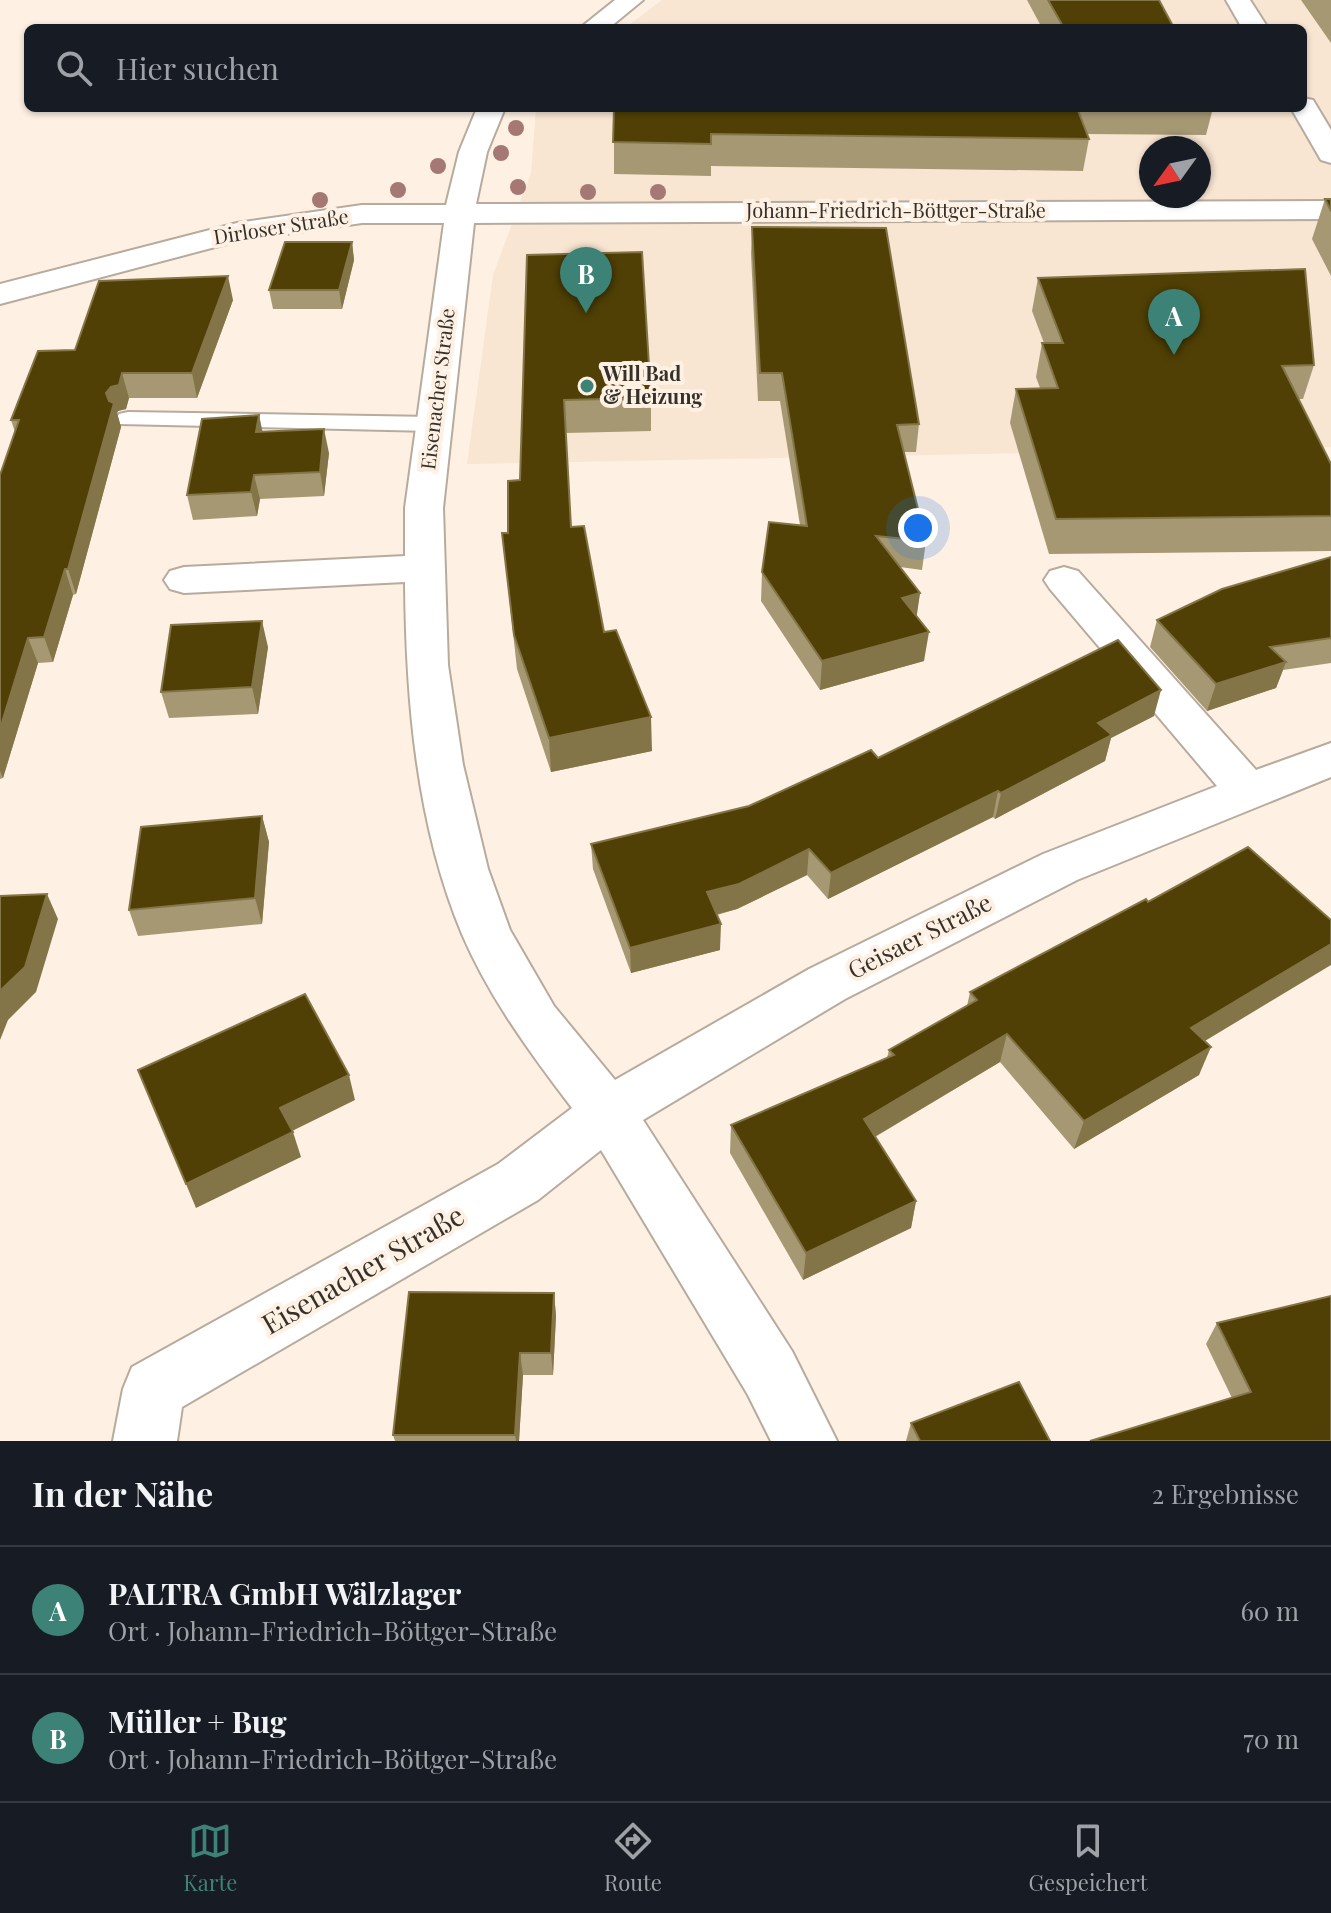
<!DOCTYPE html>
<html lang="de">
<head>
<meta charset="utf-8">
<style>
  :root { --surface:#171b24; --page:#20242c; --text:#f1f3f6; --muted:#9ea1a6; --line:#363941; --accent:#3d8277 }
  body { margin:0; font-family:"Playfair Display",serif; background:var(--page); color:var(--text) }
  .compass { position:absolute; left:1139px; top:136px; width:72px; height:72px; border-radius:50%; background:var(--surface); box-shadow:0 2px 6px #0004; rotate:237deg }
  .you { position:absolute; left:918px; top:528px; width:28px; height:28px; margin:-20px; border:6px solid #fff; border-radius:50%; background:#1a73e8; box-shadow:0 0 0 12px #1a73e833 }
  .badge { display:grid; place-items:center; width:52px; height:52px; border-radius:50%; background:var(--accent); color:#fff; font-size:26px; font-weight:700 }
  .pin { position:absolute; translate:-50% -66px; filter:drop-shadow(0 2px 4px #0008) }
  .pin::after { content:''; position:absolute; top:42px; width:28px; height:24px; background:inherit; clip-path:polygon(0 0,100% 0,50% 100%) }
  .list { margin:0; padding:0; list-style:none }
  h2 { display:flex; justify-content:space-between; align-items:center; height:104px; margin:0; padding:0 32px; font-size:34px }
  h2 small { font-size:26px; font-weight:400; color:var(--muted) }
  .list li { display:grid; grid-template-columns:52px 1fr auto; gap:24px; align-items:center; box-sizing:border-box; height:128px; padding:0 32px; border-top:2px solid var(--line) }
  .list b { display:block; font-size:30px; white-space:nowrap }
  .list p { margin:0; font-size:26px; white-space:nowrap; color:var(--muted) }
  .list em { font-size:26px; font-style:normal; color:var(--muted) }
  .icon { flex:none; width:44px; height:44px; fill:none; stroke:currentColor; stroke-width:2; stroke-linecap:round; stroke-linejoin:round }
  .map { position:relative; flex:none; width:1331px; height:1441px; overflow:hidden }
  .search { position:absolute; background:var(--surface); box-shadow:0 2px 6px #0004; left:24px; right:24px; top:24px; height:88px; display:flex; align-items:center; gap:20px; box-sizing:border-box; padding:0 28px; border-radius:12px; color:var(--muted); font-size:30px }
  .sheet { height:360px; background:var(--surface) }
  nav { display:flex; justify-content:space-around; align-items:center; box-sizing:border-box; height:112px; border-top:2px solid var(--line); background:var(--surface); font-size:22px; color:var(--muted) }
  nav a { display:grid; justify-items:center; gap:4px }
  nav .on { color:var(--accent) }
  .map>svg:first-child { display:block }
  .built { fill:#f8e5d2; fill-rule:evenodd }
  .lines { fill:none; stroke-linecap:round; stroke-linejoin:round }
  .service-casing { stroke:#b7ab9e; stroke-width:4 }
  .minor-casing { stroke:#b7ab9e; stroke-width:4 }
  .service { fill:#fff; fill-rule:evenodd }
  .minor { fill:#fff; fill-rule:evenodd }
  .tree { fill:#a57873 }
  .wall { fill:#a79874 }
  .shaded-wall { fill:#847548 }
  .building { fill:#504005; stroke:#847548; stroke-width:2 }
  .poi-dot { fill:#3d8277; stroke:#fef1e3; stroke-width:3 }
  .labels { text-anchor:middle; stroke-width:8; stroke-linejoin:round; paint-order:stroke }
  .far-street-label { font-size:20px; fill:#34302a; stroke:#fef1e3 }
  .far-poi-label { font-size:20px; font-weight:bold; fill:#34302a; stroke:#fef1e3; text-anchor:start }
  .street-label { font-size:24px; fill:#34302a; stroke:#fef1e3 }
  .near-street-label { font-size:28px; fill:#34302a; stroke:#fef1e3 }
</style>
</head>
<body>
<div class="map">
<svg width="1331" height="1441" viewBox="0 0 1331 1441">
  <rect width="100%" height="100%" fill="#fef1e3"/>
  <!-- built -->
  <path class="built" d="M 662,0 L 1331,0 L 1331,447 L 467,464 L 493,275 L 531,173 L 536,108 L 1303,108 L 1303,28 L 625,28 ZM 1151,148 L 1199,148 L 1199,196 L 1151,196 Z"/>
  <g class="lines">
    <!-- service casing -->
    <g class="service-casing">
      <polygon id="service" points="128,412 432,417 441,419 444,424 441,429 432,431 119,424 116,419 119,414"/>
    </g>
    <!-- minor casing -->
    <g class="minor-casing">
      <g id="minor">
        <polygon points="615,0 643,0 609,28 580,28"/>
        <polygon points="1226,0 1250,0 1268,28 1242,28"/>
        <polygon points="1303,98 1313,100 1331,130 1331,163 1321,160 1291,108 1303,108"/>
        <path d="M 477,108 L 505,108 L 487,152 L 476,204 L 1331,201 L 1331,219 L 474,223 L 443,508 L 448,665 L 463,765 L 488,869 L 510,930 L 554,1006 L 615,1080 L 809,969 L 1043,854 L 1217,786 L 1050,589 L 1044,580 L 1050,571 L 1064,567 L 1078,571 L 1256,770 L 1331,743 L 1331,777 L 1077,880 L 845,999 L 643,1120 L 792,1351 L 837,1441 L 771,1441 L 748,1395 L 601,1150 L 538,1200 L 182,1407 L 177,1441 L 113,1441 L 123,1389 L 132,1367 L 498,1164 L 572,1108 C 530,1053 489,997 462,934 C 416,824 406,699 405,582 L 184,593 L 170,589 L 164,580 L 170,571 L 184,567 L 405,556 L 405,508 L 444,223 L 362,223 L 238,241 L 0,304 L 0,284 L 237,223 L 362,205 L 446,205 L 459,152 Z"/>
      </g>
    </g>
    <!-- service -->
    <use href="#service" class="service"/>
    <!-- minor -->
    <use href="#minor" class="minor"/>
  </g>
  <!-- trees -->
  <g class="tree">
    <circle cx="516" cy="128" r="8"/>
    <circle cx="501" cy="153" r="8"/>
    <circle cx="438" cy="166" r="8"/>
    <circle cx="518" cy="187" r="8"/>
    <circle cx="398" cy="190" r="8"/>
    <circle cx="588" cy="192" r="8"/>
    <circle cx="658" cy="192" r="8"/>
    <circle cx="320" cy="200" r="8"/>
  </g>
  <!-- wall -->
  <g class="wall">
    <polygon points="1027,0 1159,0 1174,28 1042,28"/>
    <polygon points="1301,0 1331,0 1331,43"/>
    <polygon points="614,108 1213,108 1206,135 1087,134 1089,139 1083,171 711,166 711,176 614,174"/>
    <polygon points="1325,199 1331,199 1331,276 1312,239"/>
    <polygon points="752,227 919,424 916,452 904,452 926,541 922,570 900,567 920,593 916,617 924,661 820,690 761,601 762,572 800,525 780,401 758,401 751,254"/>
    <polygon points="352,242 354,260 342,309 273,309 269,290"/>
    <polygon points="527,255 651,398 651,431 566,433 571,527 604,632 652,751 551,772 517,669 502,533 508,533 520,480"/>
    <polygon points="1038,278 1314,365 1303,399 1299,399 1331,464 1331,551 1049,554 1010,423 1016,389 1040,388 1036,377 1042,343 1044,343 1032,311"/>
    <polygon points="233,300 197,398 129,398 126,409 118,411 117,413 121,427 76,594 73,595 53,662 38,663 3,778 0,779 0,475 15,432 11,420 75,350"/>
    <polygon points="259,415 262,432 329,453 324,496 260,499 257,516 193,520 187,495"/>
    <polygon points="1331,557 1331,663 1283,670 1276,688 1207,711 1150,647 1157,620"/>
    <polygon points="268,647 258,714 169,718 161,692"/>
    <polygon points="1154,716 1111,738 1105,761 995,819 993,817 828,899 807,875 737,909 717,915 720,950 631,973 593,869 591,844 749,806 878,758"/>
    <polygon points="262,816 269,842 262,924 138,936 129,910"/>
    <polygon points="970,992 1205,1041 1199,1075 1074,1149 1000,1062 875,1137 916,1201 911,1228 803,1280 730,1153 731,1125 887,1058 889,1050 967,1006"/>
    <polygon points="554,1293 556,1316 553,1375 523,1375 519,1441 395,1441 393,1435"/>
    <polygon points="1217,1323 1331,1441 1232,1398 1206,1344"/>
    <polygon points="911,1423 1050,1441 906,1441"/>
  </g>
  <!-- shaded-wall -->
  <g class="shaded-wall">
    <polygon points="352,242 354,260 342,309 339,290"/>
    <polygon points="228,276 233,300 197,398 192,373"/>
    <polygon points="122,373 129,398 126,409 118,411 117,413 121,427 76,594 68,569 106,393"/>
    <polygon points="259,415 264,439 256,432"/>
    <polygon points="324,429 329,453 324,496 320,472"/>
    <polygon points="254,475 260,499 257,516 251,492"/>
    <polygon points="65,569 73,595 53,662 44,637"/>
    <polygon points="920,593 916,621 902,598"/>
    <polygon points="262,621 268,647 258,714 252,687"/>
    <polygon points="929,632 924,661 820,690 822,661"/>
    <polygon points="28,638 38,663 3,778 0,771 0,729"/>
    <polygon points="1286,662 1276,688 1207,711 1216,684"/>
    <polygon points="1161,690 1154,716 1111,738 1105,761 995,819 1001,793 1098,723"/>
    <polygon points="651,717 652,751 551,772 549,738"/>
    <polygon points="998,791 993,817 828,899 831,873"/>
    <polygon points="262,816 269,842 262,924 255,898"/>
    <polygon points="809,849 807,875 737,909 706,917 707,892"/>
    <polygon points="47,894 58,919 36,992 8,1020 0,1040 0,991"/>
    <polygon points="721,924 720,950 631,973 630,948"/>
    <polygon points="1331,944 1331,965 1180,1056 1191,1028"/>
    <polygon points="1007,1034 1000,1062 859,1146 864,1119"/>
    <polygon points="1211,1047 1199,1075 1074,1149 1084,1121"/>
    <polygon points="349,1075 355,1100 288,1133 280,1108"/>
    <polygon points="293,1132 301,1157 196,1208 186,1184"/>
    <polygon points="916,1201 911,1228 803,1280 806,1253"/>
    <polygon points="554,1293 556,1316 553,1375 551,1353"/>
    <polygon points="520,1353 523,1375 519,1441 516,1441 515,1435"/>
  </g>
  <!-- building -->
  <g class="building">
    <polygon points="1048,0 1159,0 1174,28 1064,28"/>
    <rect x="663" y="25" width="83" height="3"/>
    <polygon points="879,25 953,25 954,28 879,28"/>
    <polygon points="614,108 1077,108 1089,139 711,134 711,144 613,142"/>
    <polygon points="1325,199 1331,199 1331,211"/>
    <polygon points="752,227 886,228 919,424 897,425 926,541 876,536 920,593 902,598 929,632 822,661 762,572 769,522 807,526 782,373 760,373"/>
    <polygon points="285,242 352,242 339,290 269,290"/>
    <polygon points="642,252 651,398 564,400 571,527 584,526 604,632 616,630 651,717 549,738 514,635 502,533 508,533 508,481 520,480 527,255"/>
    <polygon points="1305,269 1314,365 1282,366 1331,464 1331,516 1056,519 1016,389 1058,388 1042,343 1063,343 1038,278"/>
    <polygon points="228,276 192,373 122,373 119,385 111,387 106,393 109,401 114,403 68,569 65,569 44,637 28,638 0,729 0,475 19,420 11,420 38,351 75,350 99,281"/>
    <polygon points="259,415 256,432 324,429 320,472 254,475 251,492 187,495 202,419"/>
    <polygon points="1331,557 1331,638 1270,647 1286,662 1216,684 1157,620 1222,589"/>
    <polygon points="262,621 252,687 161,692 171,625"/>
    <polygon points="1118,640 1161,690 1098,723 1112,735 1001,793 998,791 831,873 809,849 739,884 707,892 721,924 630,948 591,844 749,806 871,750 878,758"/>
    <polygon points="262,816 255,898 129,910 141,827"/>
    <polygon points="1248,847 1331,920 1331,944 1191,1028 1211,1047 1084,1121 1007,1034 864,1119 916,1201 806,1253 731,1125 894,1055 889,1050 977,1000 970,992 1146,899 1148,902"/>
    <polygon points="47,894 25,967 0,991 0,896"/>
    <polygon points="305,994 349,1075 280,1108 293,1132 186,1184 138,1070"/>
    <polygon points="409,1292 554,1293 551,1353 520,1353 515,1435 393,1435"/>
    <polygon points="1331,1296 1331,1441 1090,1441 1251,1392 1217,1323"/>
    <polygon points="1019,1382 1050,1441 920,1441 911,1423"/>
  </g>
  <!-- markers -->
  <circle class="poi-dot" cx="587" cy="386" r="8"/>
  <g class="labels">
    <!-- far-street labels -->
    <g class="far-street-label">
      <text x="896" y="218">Johann-Friedrich-Böttger-Straße</text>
      <text transform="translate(281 227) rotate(-9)" y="7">Dirloser Straße</text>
      <text transform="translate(438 389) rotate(-83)" y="7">Eisenacher Straße</text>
    </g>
    <!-- far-poi labels -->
    <g class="far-poi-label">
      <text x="603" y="381">Will Bad<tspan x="603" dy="23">&amp; Heizung</tspan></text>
    </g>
    <!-- street labels -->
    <g class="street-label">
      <text transform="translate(920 937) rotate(-27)" y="8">Geisaer Straße</text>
    </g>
    <!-- near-street labels -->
    <g class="near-street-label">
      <text transform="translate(363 1270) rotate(-30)" y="10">Eisenacher Straße</text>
    </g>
  </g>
</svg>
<svg class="compass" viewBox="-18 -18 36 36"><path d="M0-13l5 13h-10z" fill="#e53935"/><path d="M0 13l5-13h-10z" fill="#9ea1a6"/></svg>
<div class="you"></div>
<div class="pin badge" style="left:1174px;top:355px">A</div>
<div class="pin badge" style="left:586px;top:313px">B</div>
<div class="search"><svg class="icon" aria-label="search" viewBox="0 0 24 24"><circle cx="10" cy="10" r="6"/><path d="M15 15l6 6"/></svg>Hier suchen</div>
</div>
<section class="sheet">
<h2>In der Nähe<small>2 Ergebnisse</small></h2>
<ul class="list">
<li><span class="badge">A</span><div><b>PALTRA GmbH Wälzlager</b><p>Ort · Johann-Friedrich-Böttger-Straße</p></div><em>60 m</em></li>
<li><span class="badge">B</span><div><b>Müller + Bug</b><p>Ort · Johann-Friedrich-Böttger-Straße</p></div><em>70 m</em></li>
</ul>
</section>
<nav>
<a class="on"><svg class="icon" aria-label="map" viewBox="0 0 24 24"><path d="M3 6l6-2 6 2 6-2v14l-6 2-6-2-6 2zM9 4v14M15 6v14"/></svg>Karte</a>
<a><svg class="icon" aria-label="directions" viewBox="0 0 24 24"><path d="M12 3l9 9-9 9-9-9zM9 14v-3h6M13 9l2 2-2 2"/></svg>Route</a>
<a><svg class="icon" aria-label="saved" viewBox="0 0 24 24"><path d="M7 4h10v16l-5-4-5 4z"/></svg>Gespeichert</a>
</nav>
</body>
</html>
